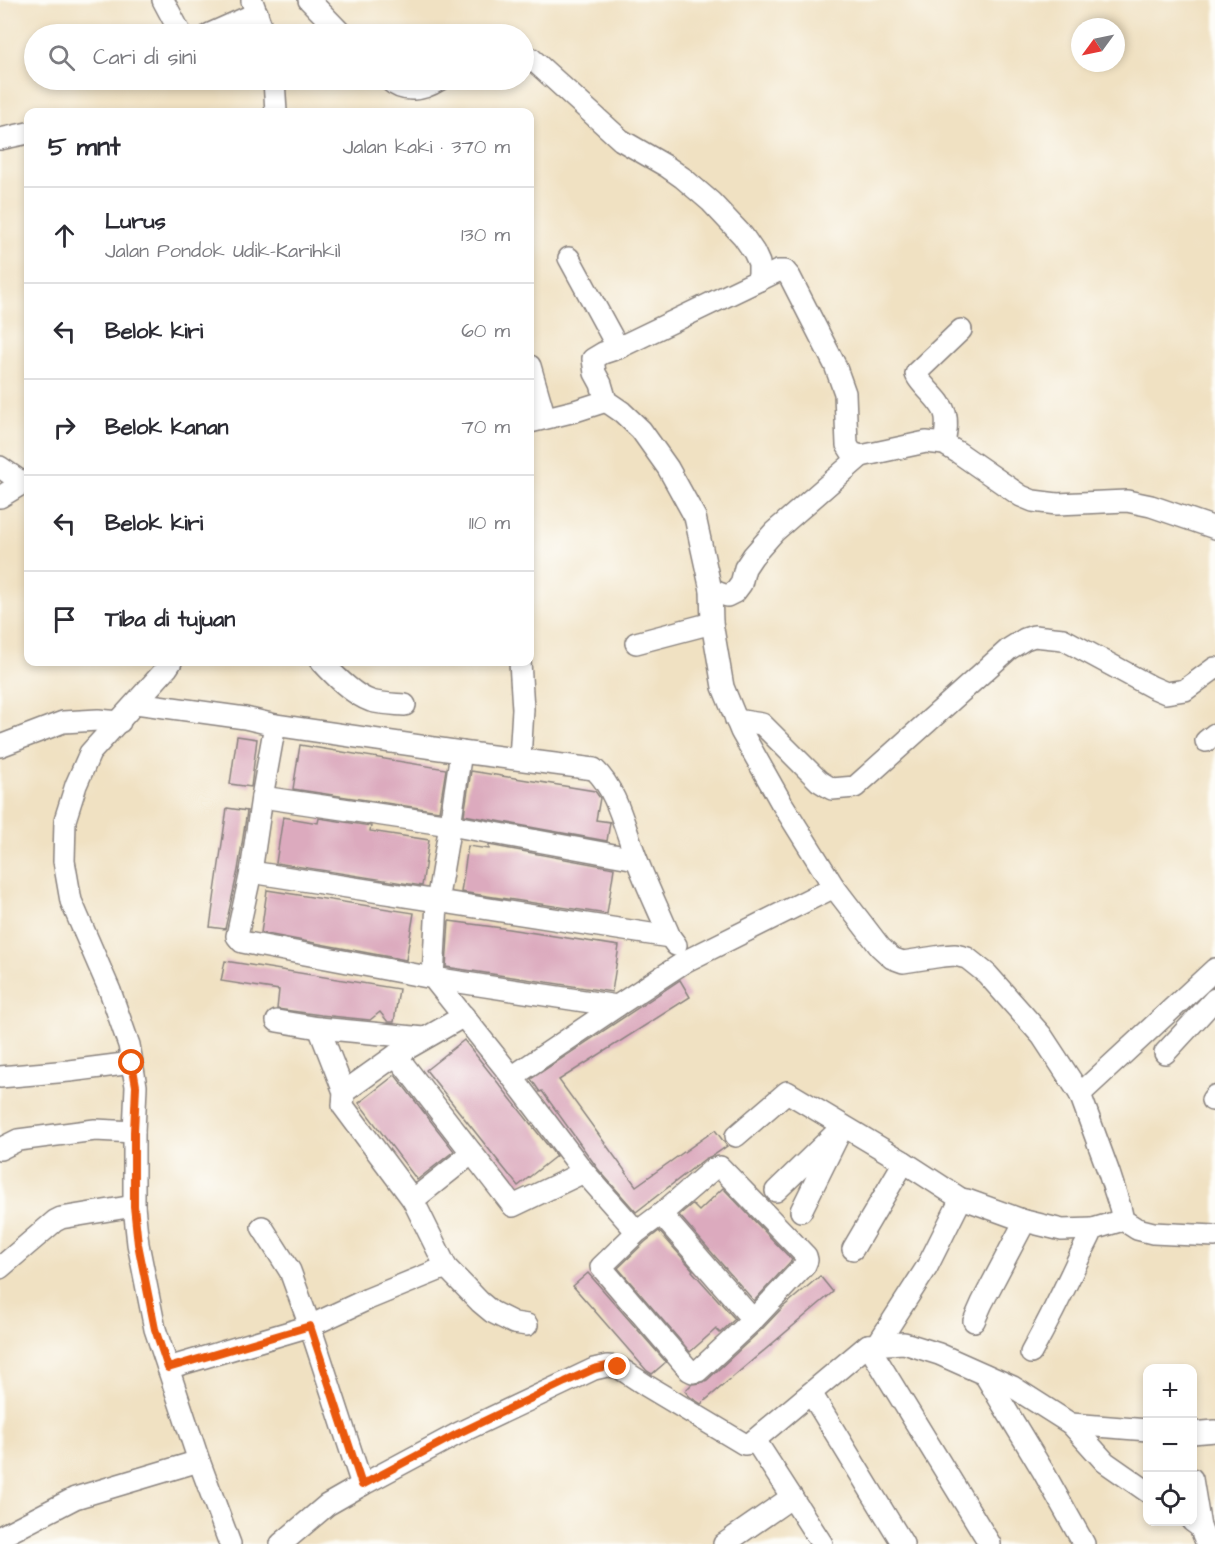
<!DOCTYPE html>
<html lang="id">
<head>
<meta charset="utf-8">
<style>
  :root { --surface:#fff; --page:#f2f2f3; --text:#2b2b33; --muted:#7c7c81; --line:#e1e1e2 }
  body { margin:0; font-family:"Architects Daughter",sans-serif; background:var(--page); color:var(--text) }
  .controls { position:absolute; right:18px; bottom:18px; display:grid; overflow:hidden; border-radius:12px; box-shadow:0 3px 9px #0003 }
  .controls button { width:54px; height:54px; display:grid; place-items:center; padding:0; border:0; border-bottom:2px solid var(--line); background:var(--surface); color:var(--text); font:30px sans-serif }
  .compass { position:absolute; left:1071px; top:18px; width:54px; height:54px; border-radius:50%; background:var(--surface); box-shadow:0 3px 9px #0003; rotate:237deg }
  .stop { position:absolute; width:18px; height:18px; margin:-14px; border:4px solid #ea580c; border-radius:50%; background:#fff }
  .stop.end { background:#ea580c; border-color:#fff; box-shadow:0 2px 6px #0008 }
  .list { margin:0; padding:0; list-style:none }
  h2 { display:flex; justify-content:space-between; align-items:center; height:78px; margin:0; padding:0 24px; font-size:26px }
  h2 small { font-size:20px; font-weight:400; color:var(--muted) }
  .list li { display:grid; grid-template-columns:39px 1fr auto; gap:18px; align-items:center; box-sizing:border-box; height:96px; padding:0 24px; border-top:2px solid var(--line) }
  .list b { display:block; font-size:22px; white-space:nowrap }
  .list p { margin:0; font-size:20px; white-space:nowrap; color:var(--muted) }
  .list em { font-size:20px; font-style:normal; color:var(--muted) }
  .icon { flex:none; width:33px; height:33px; fill:none; stroke:currentColor; stroke-width:2; stroke-linecap:round; stroke-linejoin:round }
  .map { position:relative; flex:none; width:1215px; height:1544px; overflow:hidden }
  .search { position:absolute; background:var(--surface); box-shadow:0 3px 9px #0003; left:24px; top:24px; width:510px; height:66px; display:flex; align-items:center; gap:15px; box-sizing:border-box; padding:0 21px; border-radius:33px; color:var(--muted); font-size:22px }
  .panel { position:absolute; background:var(--surface); box-shadow:0 3px 9px #0003; left:24px; top:108px; width:510px; height:558px; border-radius:12px }
  .map>svg:first-child { display:block }
  .building { fill:#dcaabe }
  .lines { fill:none; stroke-linecap:round; stroke-linejoin:round }
  .minor-casing { stroke:#89827e; stroke-width:24 }
  .minor { stroke:#fff; stroke-width:21 }
  .route { stroke:#ea580c; stroke-width:8 }
</style>
</head>
<body>
<div class="map">
<svg width="1215" height="1544" viewBox="0 0 1215 1544">
  <rect width="100%" height="100%" fill="#fdfcf7"/>
  <filter id="ink" filterUnits="userSpaceOnUse"><feTurbulence type="fractalNoise" baseFrequency=".0167" numOctaves="2"/><feDisplacementMap in="SourceGraphic" scale="12" xChannelSelector="R" yChannelSelector="G"/><feConvolveMatrix kernelMatrix="1 2 1 2 8 2 1 2 1" color-interpolation-filters="sRGB"/></filter>
  <filter id="wash" filterUnits="userSpaceOnUse"><feTurbulence type="fractalNoise" baseFrequency=".008" numOctaves="4" result="noise"/><feDisplacementMap in="SourceGraphic" scale="24" xChannelSelector="R" yChannelSelector="G"/><feGaussianBlur stdDeviation="1.35" result="paint"/><feColorMatrix in="noise" values="0 0 0 0 0 0 0 0 0 0 0 0 0 0 0 0 0 1.4 0 .05"/><feComposite in="paint" operator="in"/></filter>
  <g filter="url(#wash)">
    <rect width="100%" height="100%" fill="#f0e1c2"/>
    <g id="blocks">
      <!-- building -->
      <g class="building">
        <polygon points="237,736 257,739 251,787 230,784"/>
        <polygon points="300,745 446,769 439,811 293,789"/>
        <polygon points="471,771 595,791 600,798 596,820 610,822 607,841 464,815"/>
        <polygon points="227,808 247,811 238,870 225,929 210,927"/>
        <polygon points="283,817 318,823 319,818 371,826 370,831 429,840 422,886 276,863"/>
        <polygon points="489,845 614,868 607,914 461,892 468,846 489,849"/>
        <polygon points="267,890 414,913 406,960 261,933"/>
        <polygon points="449,921 502,928 619,946 612,992 446,967"/>
        <polygon points="225,961 399,989 394,1022 388,1022 380,1012 370,1020 321,1015 277,1009 279,990 221,981"/>
        <polygon points="680,980 690,997 559,1080 636,1186 715,1130 727,1146 714,1155 705,1159 636,1212 598,1169 542,1091 540,1092 531,1079"/>
        <polygon points="464,1040 556,1156 518,1186 426,1070"/>
        <polygon points="395,1075 454,1151 417,1180 359,1103"/>
        <polygon points="723,1188 792,1260 754,1301 679,1215 692,1204 699,1211"/>
        <polygon points="659,1231 693,1270 692,1271 735,1319 720,1333 716,1329 690,1352 618,1268 645,1242"/>
        <polygon points="588,1273 666,1362 652,1374 647,1371 573,1286"/>
        <polygon points="820,1276 833,1292 701,1404 690,1397 685,1391 692,1384 700,1383 707,1380 762,1329 783,1307"/>
      </g>
    </g>
  </g>
  <g filter="url(#ink)">
    <use href="#blocks" fill-opacity="0" stroke="#89827e" stroke-width="1.5"/>
    <g class="lines">
      <!-- minor casing -->
      <g class="minor-casing">
        <g id="minor">
          <polyline points="163,0 181,34"/>
          <polyline points="309,0 342,34"/>
          <polyline points="252,1 264,34"/>
          <polyline points="210,34 257,13"/>
          <polyline points="524,55 532,59 621,140 666,166 683,178 711,202 743,236 754,252 759,263 759,280"/>
          <polyline points="274,80 276,112"/>
          <path d="M 389,80 C 404,94 423,90 439,80"/>
          <polyline points="0,139 28,133"/>
          <polyline points="569,258 618,348 603,353 593,359 595,373 601,384 606,401 622,412 641,430 668,468 695,517 711,590 712,623 723,687 741,731 781,802 834,887 880,947 892,958 903,962 942,956 955,955 967,958 987,974 1042,1036 1080,1094 1109,1173 1120,1207 1123,1220 1137,1229 1153,1233 1215,1236"/>
          <polyline points="618,348 778,271 785,271 790,277 835,365 845,393 847,445 852,453 861,456 926,442 944,444 959,453 1021,496 1033,501 1057,504 1127,501 1151,506 1215,528"/>
          <polyline points="530,366 545,418"/>
          <polyline points="530,422 575,411 606,401"/>
          <path d="M 944,444 C 949,415 948,411 927,389 C 923,384 918,380 916,374 L 917,372 L 961,330"/>
          <polyline points="0,467 23,483"/>
          <polyline points="0,497 28,480"/>
          <polyline points="711,590 727,596 735,592 741,584 745,568 753,556 774,532 861,456"/>
          <polyline points="636,643 712,623"/>
          <polyline points="171,662 167,668 90,753 76,785 65,820 64,861 71,901 110,991 129,1045 136,1086 134,1132 134,1206 138,1244 155,1329 199,1461 230,1544"/>
          <path d="M 322,662 C 334,675 353,695 371,701 C 382,704 393,704 405,705"/>
          <polyline points="136,703 245,718 275,725 262,797 251,872 237,936 242,942 433,978 512,1077 584,1172 637,1232 661,1214 713,1169 720,1167 806,1256 807,1260 805,1265 753,1320 698,1371 693,1372 689,1370 601,1267 637,1232"/>
          <polyline points="736,720 762,724 819,781 832,789 855,787 1009,649 1025,639 1034,636 1063,639 1152,687 1166,693 1185,690 1215,668"/>
          <polyline points="275,725 461,752 450,825 437,902 433,978 617,1006 686,961 834,887"/>
          <polyline points="1206,741 1215,734"/>
          <polyline points="0,746 63,722 98,720 120,722"/>
          <path d="M 461,752 L 594,769 C 618,791 625,831 637,860 C 647,886 659,911 670,937 L 676,945"/>
          <polyline points="520,759 523,709 520,662"/>
          <polyline points="262,797 450,825 636,859"/>
          <polyline points="251,872 670,937"/>
          <polyline points="464,1016 396,1055 344,1092 343,1106 413,1200 472,1153"/>
          <polyline points="277,1021 319,1028 424,1038"/>
          <polyline points="319,1028 344,1092"/>
          <polyline points="1165,1053 1215,999"/>
          <polyline points="396,1055 513,1206 584,1172"/>
          <polyline points="0,1077 69,1071 132,1063"/>
          <polyline points="512,1077 617,1006"/>
          <polyline points="1080,1094 1215,969"/>
          <polyline points="1212,1100 1215,1096"/>
          <polyline points="736,1136 787,1092 904,1162 961,1199"/>
          <polyline points="0,1149 18,1140 95,1130 134,1132"/>
          <polyline points="776,1191 843,1126 801,1211"/>
          <polyline points="413,1200 446,1267 480,1302 492,1312 514,1323 527,1325"/>
          <polyline points="661,1214 753,1320"/>
          <polyline points="262,1227 290,1271 310,1326 362,1485"/>
          <polyline points="853,1249 904,1162"/>
          <polyline points="0,1268 55,1221 61,1218 134,1206"/>
          <polyline points="974,1321 982,1303 1025,1221"/>
          <polyline points="868,1345 990,1544"/>
          <polyline points="877,1345 927,1267 961,1199 967,1200 1025,1221 1062,1230 1093,1229"/>
          <path d="M 1031,1353 C 1047,1324 1062,1294 1076,1264 C 1081,1252 1088,1242 1093,1229 L 1123,1220"/>
          <polyline points="168,1368 310,1326 368,1299 446,1267"/>
          <polyline points="985,1375 1043,1471 1084,1544"/>
          <polyline points="811,1393 903,1544"/>
          <polyline points="1071,1424 1148,1430"/>
          <polyline points="1192,1433 1215,1431"/>
          <polyline points="755,1440 822,1544"/>
          <polyline points="1192,1479 1200,1527"/>
          <polyline points="1192,1521 1200,1527 1207,1544"/>
          <polyline points="0,1537 75,1498 199,1461"/>
          <polyline points="281,1544 327,1505 362,1485 459,1433 594,1369 607,1366 618,1367 647,1386 744,1444 751,1443 868,1345 904,1343 939,1354 1013,1387 1071,1424 1105,1462 1148,1492"/>
          <polyline points="724,1544 792,1497"/>
        </g>
      </g>
      <!-- minor -->
      <use href="#minor" class="minor"/>
    </g>
  </g>
  <g class="lines" filter="url(#ink)">
    <!-- route -->
    <polyline class="route" points="132,1063 136,1086 134,1132 134,1206 138,1244 155,1329 168,1368 310,1326 362,1485 459,1433 565,1382 594,1369 607,1366 618,1367"/>
  </g>
</svg>
<div class="controls">
<button>+</button>
<button>−</button>
<button><svg class="icon" aria-label="locate" viewBox="0 0 24 24"><circle cx="12" cy="12" r="6"/><path d="M12 2v4M12 18v4M2 12h4M18 12h4"/></svg></button>
</div>
<svg class="compass" viewBox="-18 -18 36 36"><path d="M0-13l5 13h-10z" fill="#e53935"/><path d="M0 13l5-13h-10z" fill="#7c7c81"/></svg>
<div class="stop" style="left:132px;top:1063px"></div>
<div class="stop end" style="left:618px;top:1367px"></div>
<div class="search"><svg class="icon" aria-label="search" viewBox="0 0 24 24"><circle cx="10" cy="10" r="6"/><path d="M15 15l6 6"/></svg>Cari di sini</div>
<section class="panel">
<h2>5 mnt<small>Jalan kaki · 370 m</small></h2>
<ul class="list">
<li><svg class="icon" aria-label="ahead" viewBox="0 0 24 24"><path d="M12 20V5M6 11l6-6 6 6"/></svg><div><b>Lurus</b><p>Jalan Pondok Udik–Karihkil</p></div><em>130 m</em></li>
<li><svg class="icon" aria-label="left" viewBox="0 0 24 24"><path d="M17 20v-9H6M10 6l-5 5 5 5"/></svg><div><b>Belok kiri</b></div><em>60 m</em></li>
<li><svg class="icon" aria-label="right" viewBox="0 0 24 24"><path d="M7 20v-9h11M14 6l5 5-5 5"/></svg><div><b>Belok kanan</b></div><em>70 m</em></li>
<li><svg class="icon" aria-label="left" viewBox="0 0 24 24"><path d="M17 20v-9H6M10 6l-5 5 5 5"/></svg><div><b>Belok kiri</b></div><em>110 m</em></li>
<li><svg class="icon" aria-label="arrive" viewBox="0 0 24 24"><path d="M6 21V4h12l-3 4 3 4H6"/></svg><div><b>Tiba di tujuan</b></div></li>
</ul>
</section>
</div>
</body>
</html>
